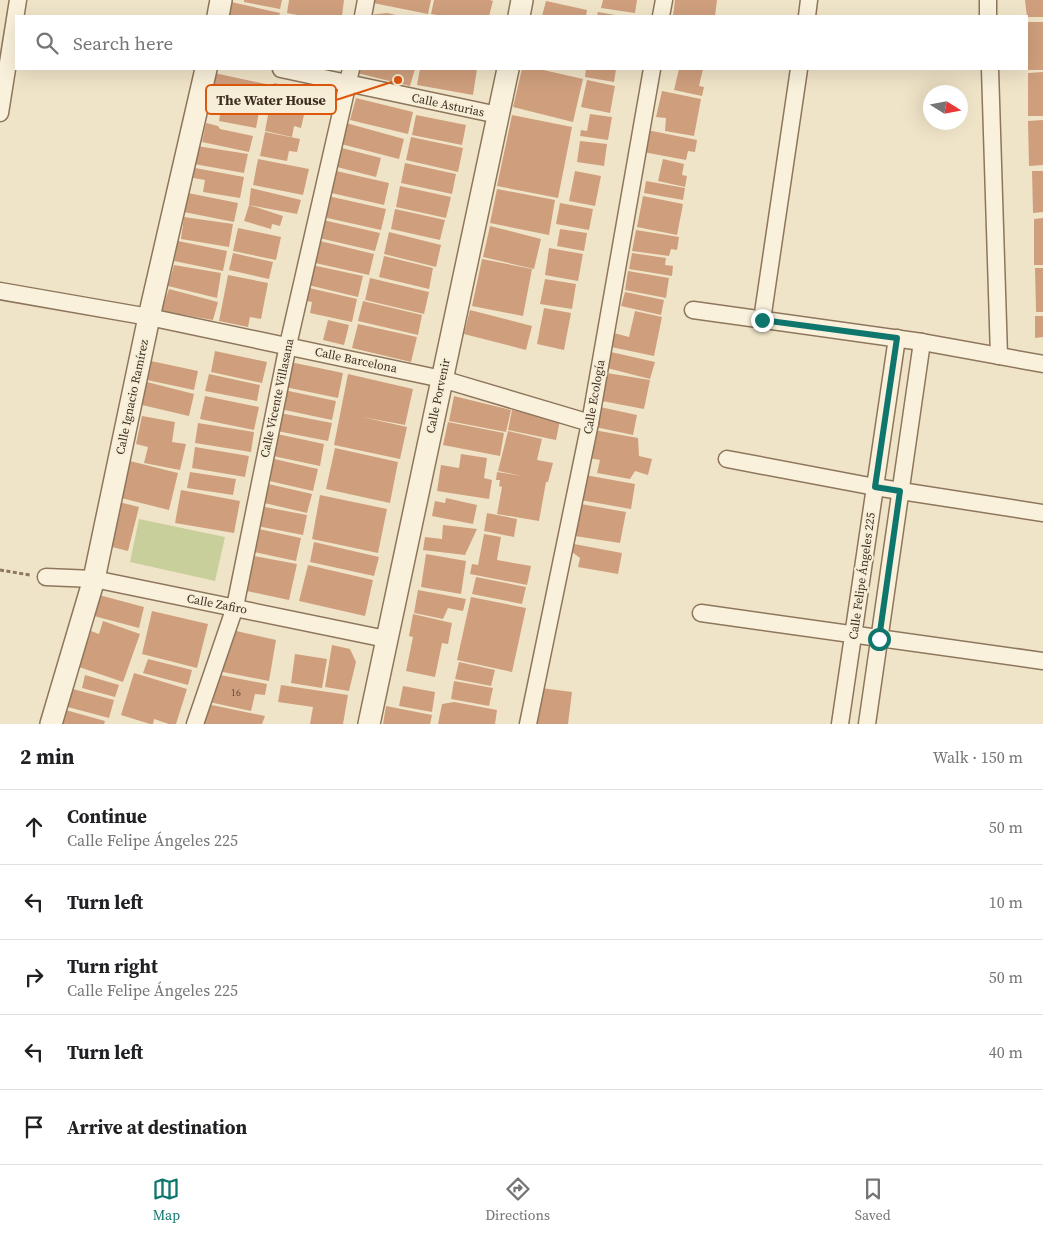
<!DOCTYPE html>
<html lang="en">
<head>
<meta charset="utf-8">
<style>
  :root { --surface:#fff; --page:#f6f6f6; --text:#202124; --muted:#757577; --line:#e0e0e0; --accent:#0f766e }
  body { margin:0; font-family:"Source Serif 4",serif; background:var(--page); color:var(--text) }
  .compass { position:absolute; left:923px; top:85px; width:45px; height:45px; border-radius:50%; background:var(--surface); box-shadow:0 5px 20px #0002; rotate:101deg }
  .stop { position:absolute; width:15px; height:15px; margin:-11px; border:4px solid #0f766e; border-radius:50%; background:#fff }
  .stop.end { background:#0f766e; border-color:#fff; box-shadow:0 1px 5px #0008 }
  .list { margin:0; padding:0; list-style:none }
  h2 { display:flex; justify-content:space-between; align-items:center; height:65px; margin:0; padding:0 20px; font-size:21px }
  h2 small { font-size:16px; font-weight:400; color:var(--muted) }
  .list li { display:grid; grid-template-columns:32px 1fr auto; gap:15px; align-items:center; box-sizing:border-box; height:75px; padding:0 20px; border-top:1px solid var(--line) }
  .list b { display:block; font-size:19px; white-space:nowrap }
  .list p { margin:0; font-size:16px; white-space:nowrap; color:var(--muted) }
  .list em { font-size:16px; font-style:normal; color:var(--muted) }
  .icon { flex:none; width:28px; height:28px; fill:none; stroke:currentColor; stroke-width:2; stroke-linecap:round; stroke-linejoin:round }
  .map { position:relative; flex:none; width:1043px; height:724px; overflow:hidden }
  .search { position:absolute; background:var(--surface); box-shadow:0 5px 20px #0002; left:15px; right:15px; top:15px; height:55px; display:flex; align-items:center; gap:12px; box-sizing:border-box; padding:0 18px; border-radius:0px; color:var(--muted); font-size:19px }
  .sheet { height:440px; background:var(--surface) }
  nav { display:flex; justify-content:space-around; align-items:center; box-sizing:border-box; height:70px; border-top:1px solid var(--line); background:var(--surface); font-size:14px; color:var(--muted) }
  nav a { display:grid; justify-items:center; gap:2px }
  nav .on { color:var(--accent) }
  .map>svg:first-child { display:block }
  .green { fill:#c9cf9b }
  .building { fill:#cf9f7d }
  .lines { fill:none; stroke-linecap:round; stroke-linejoin:round }
  .minor-casing { stroke:#8d765c; stroke-width:19 }
  .tertiary-casing { stroke:#8d765c; stroke-width:24 }
  .path { stroke:#8d765c; stroke-width:3; stroke-dasharray:4 2.5; stroke-linecap:butt }
  .minor { stroke:#faf1dc; stroke-width:16 }
  .tertiary { stroke:#faf1dc; stroke-width:21 }
  .route { stroke:#0f766e; stroke-width:6 }
  .labels { text-anchor:middle; stroke-width:4.5; stroke-linejoin:round; paint-order:stroke }
  .number-label { font-size:10px; fill:#624a37 }
  .street-label { font-size:12px; fill:#3d2e20; stroke:#f7eed8 }
  .leader { fill:none; stroke:#df570d; stroke-width:2 }
  .callout-dot { fill:#df570d; stroke:#f7eed8; stroke-width:2 }
  .callout { fill:#f7eed8; stroke:#df570d; stroke-width:2 }
  .callout-label { font-size:14px; text-anchor:middle; font-weight:bold; fill:#3d2e20 }
</style>
</head>
<body>
<div class="map">
<svg width="1043" height="724" viewBox="0 0 1043 724">
  <rect width="100%" height="100%" fill="#f0e4c8"/>
  <!-- green -->
  <polygon class="green" points="139,519 225,537 215,581 130,562"/>
  <!-- building -->
  <g class="building">
    <polygon points="244,0 282,0 280,9 244,2"/>
    <polygon points="289,0 344,0 342,16 326,15 326,16 303,16 287,13"/>
    <polygon points="374,0 431,0 428,14 373,3"/>
    <polygon points="434,0 490,0 493,1 489,16 443,16 431,14"/>
    <polygon points="603,0 637,0 635,13 601,8"/>
    <polygon points="675,0 717,0 715,16 673,16"/>
    <polygon points="1025,0 1043,0 1043,17 1027,17"/>
    <polygon points="546,1 587,10 586,16 542,16"/>
    <polygon points="231,2 280,13 279,16 228,16"/>
    <polygon points="598,12 615,15 615,16 597,16"/>
    <polygon points="387,13 400,16 369,16 369,15"/>
    <rect x="1027" y="22" width="16" height="48"/>
    <polygon points="358,69 415,69 410,86 357,73"/>
    <polygon points="420,69 477,69 473,95 417,85"/>
    <polygon points="522,69 539,69 583,79 573,122 513,107"/>
    <polygon points="586,69 616,69 614,82 585,77"/>
    <polygon points="679,69 703,69 699,86 704,87 702,96 674,90"/>
    <polygon points="1043,72 1043,116 1028,116 1028,73"/>
    <polygon points="214,73 266,84 261,106 225,99 226,94 210,90"/>
    <polygon points="587,80 615,86 610,113 581,107"/>
    <polygon points="274,83 308,91 306,104 298,102 296,113 304,115 301,128 294,126 292,137 265,131"/>
    <polygon points="662,91 701,99 694,136 665,131 666,118 656,117"/>
    <polygon points="211,98 260,107 256,128 219,121 221,108 209,106"/>
    <polygon points="356,98 413,112 408,134 350,120"/>
    <polygon points="590,114 612,117 608,140 580,136 581,130 587,131"/>
    <polygon points="416,115 466,125 462,145 412,135"/>
    <polygon points="512,115 572,127 558,198 497,186"/>
    <polygon points="1043,120 1043,165 1029,166 1028,121"/>
    <polygon points="206,123 218,126 220,129 253,136 249,152 202,142"/>
    <polygon points="346,123 404,139 399,159 341,144"/>
    <polygon points="647,130 697,140 695,152 688,151 686,160 643,152"/>
    <polygon points="265,132 300,139 297,152 289,151 287,161 260,156"/>
    <polygon points="411,137 463,148 458,172 406,160"/>
    <polygon points="580,141 607,144 604,166 577,162"/>
    <polygon points="197,146 248,154 244,173 194,164"/>
    <polygon points="338,147 381,158 376,177 333,166"/>
    <polygon points="258,159 309,169 303,195 253,185"/>
    <polygon points="663,159 684,164 682,175 687,176 685,187 658,181"/>
    <polygon points="405,163 456,174 452,194 401,183"/>
    <polygon points="195,168 244,177 240,198 203,192 205,180 193,178"/>
    <polygon points="332,170 389,183 384,205 327,192"/>
    <polygon points="575,171 601,176 595,206 569,201"/>
    <polygon points="1032,171 1043,171 1043,212 1033,213"/>
    <polygon points="646,181 685,188 683,200 644,193"/>
    <polygon points="400,186 451,197 446,218 396,207"/>
    <polygon points="251,188 301,200 297,214 249,205 283,216 280,226 272,224 271,229 244,221 249,205"/>
    <polygon points="497,189 555,200 549,235 490,223"/>
    <polygon points="188,193 238,203 234,222 184,212"/>
    <polygon points="328,196 386,209 381,230 323,217"/>
    <polygon points="643,196 683,204 677,235 637,227"/>
    <polygon points="560,203 593,209 589,230 556,224"/>
    <polygon points="395,209 445,220 440,240 391,229"/>
    <polygon points="184,217 233,224 229,247 181,239"/>
    <polygon points="1043,218 1043,265 1034,265 1034,219"/>
    <polygon points="323,220 380,233 375,251 319,238"/>
    <polygon points="490,226 541,239 534,269 483,257"/>
    <polygon points="238,228 281,237 276,260 233,251"/>
    <polygon points="560,229 587,233 584,251 557,246"/>
    <polygon points="636,230 679,237 677,250 671,249 669,256 632,251"/>
    <polygon points="389,232 441,245 436,267 384,254"/>
    <polygon points="178,241 227,251 223,271 174,261"/>
    <polygon points="320,241 374,254 369,275 315,263"/>
    <polygon points="549,248 583,254 578,281 545,275"/>
    <polygon points="233,253 273,262 269,279 229,270"/>
    <polygon points="632,253 666,258 665,265 673,266 672,276 629,269"/>
    <polygon points="384,256 433,268 429,289 379,277"/>
    <polygon points="482,259 532,269 523,316 472,306"/>
    <polygon points="174,265 221,273 217,298 168,286"/>
    <polygon points="312,265 363,276 358,297 308,285"/>
    <polygon points="1035,268 1043,268 1043,312 1036,312"/>
    <polygon points="628,271 669,278 666,298 625,290"/>
    <polygon points="228,275 268,283 261,319 250,317 248,327 219,321"/>
    <polygon points="370,278 429,292 424,314 365,300"/>
    <polygon points="545,279 576,284 572,309 540,304"/>
    <polygon points="305,287 357,299 352,322 310,313 312,302 302,300"/>
    <polygon points="169,289 218,302 213,320 179,314 178,318 160,314"/>
    <polygon points="625,292 664,300 661,315 621,306"/>
    <polygon points="363,301 422,315 418,335 358,321"/>
    <polygon points="544,308 571,313 564,350 537,344"/>
    <polygon points="470,310 532,326 526,350 464,334"/>
    <polygon points="635,311 662,317 654,356 611,347 614,333 629,337"/>
    <polygon points="1035,316 1043,316 1043,337 1035,338"/>
    <polygon points="328,320 349,325 344,345 323,340"/>
    <polygon points="358,324 417,337 411,362 352,348"/>
    <polygon points="215,351 267,362 262,383 211,372"/>
    <polygon points="611,352 655,362 650,379 607,368"/>
    <polygon points="151,361 198,371 194,390 147,380"/>
    <polygon points="290,362 343,373 338,398 285,387"/>
    <polygon points="607,373 650,380 644,409 602,401"/>
    <polygon points="209,374 260,385 257,401 205,391"/>
    <polygon points="348,374 413,389 405,425 362,417 407,427 400,459 334,445"/>
    <polygon points="147,382 194,394 189,416 142,405"/>
    <polygon points="284,390 336,401 332,420 280,409"/>
    <polygon points="205,396 259,407 254,430 200,419"/>
    <polygon points="454,396 511,410 506,432 449,421"/>
    <polygon points="600,407 637,415 633,435 595,427"/>
    <polygon points="512,410 560,420 556,440 508,430"/>
    <polygon points="280,413 332,423 328,441 277,431"/>
    <polygon points="142,416 175,422 172,442 186,444 180,470 144,463 148,447 136,444"/>
    <polygon points="448,422 504,433 500,456 443,445"/>
    <polygon points="198,423 254,432 251,452 195,443"/>
    <polygon points="594,430 638,438 639,456 652,459 648,475 635,471 630,479 597,473 600,460 589,458"/>
    <polygon points="508,431 542,439 537,460 553,463 548,482 546,482 539,521 497,514 502,487 499,486 500,480 496,480 497,472 522,476 498,471"/>
    <polygon points="277,434 324,444 320,466 273,456"/>
    <polygon points="195,447 249,456 245,477 192,468"/>
    <polygon points="335,448 398,462 390,503 326,489"/>
    <polygon points="461,454 487,458 484,478 492,480 489,499 437,491 441,465 459,468"/>
    <polygon points="270,458 318,469 313,491 265,480"/>
    <polygon points="130,461 178,473 169,510 121,498"/>
    <polygon points="190,472 236,479 233,495 187,488"/>
    <polygon points="585,475 635,484 631,509 580,500"/>
    <polygon points="264,483 312,494 307,513 260,502"/>
    <polygon points="181,490 240,501 234,533 175,523"/>
    <polygon points="320,495 387,509 378,553 312,539"/>
    <polygon points="446,498 477,505 473,524 432,516 435,501 445,503"/>
    <polygon points="119,502 139,507 128,551 108,546"/>
    <polygon points="581,504 626,512 620,543 575,536"/>
    <polygon points="260,506 307,515 303,535 257,526"/>
    <polygon points="487,513 517,519 514,537 484,531"/>
    <polygon points="443,525 477,529 465,555 423,550 425,537 442,539"/>
    <polygon points="254,528 301,538 296,561 249,551"/>
    <polygon points="484,534 501,537 497,560 531,566 527,585 470,574 472,564 478,565"/>
    <polygon points="314,542 379,557 374,576 310,562"/>
    <polygon points="574,544 622,553 618,574 578,567 580,558 572,552"/>
    <polygon points="426,554 466,561 461,594 421,587"/>
    <polygon points="249,555 297,564 289,600 242,590"/>
    <polygon points="308,565 373,580 365,616 299,601"/>
    <polygon points="476,577 526,587 522,604 472,594"/>
    <polygon points="418,590 466,599 463,611 448,608 443,619 414,613"/>
    <polygon points="99,595 144,607 139,628 94,616"/>
    <polygon points="471,597 526,608 512,672 457,660"/>
    <polygon points="152,611 208,624 197,668 142,654"/>
    <polygon points="413,614 452,623 448,644 442,643 435,677 406,671 413,637 409,636"/>
    <polygon points="103,621 140,634 123,682 79,667 91,631 99,634"/>
    <polygon points="232,630 276,640 269,681 218,671"/>
    <polygon points="332,645 350,649 356,662 349,691 325,687"/>
    <polygon points="295,654 327,659 322,688 291,683"/>
    <polygon points="148,659 192,670 188,685 143,673"/>
    <polygon points="459,662 495,670 491,686 455,679"/>
    <polygon points="134,673 187,689 176,724 169,724 154,719 153,724 150,724 121,715"/>
    <polygon points="215,674 267,684 265,695 255,694 251,711 209,702"/>
    <polygon points="85,675 119,685 115,697 82,688"/>
    <polygon points="454,681 493,688 489,706 451,699"/>
    <polygon points="281,685 348,695 343,724 310,724 313,707 278,702"/>
    <polygon points="403,686 435,692 432,712 399,706"/>
    <polygon points="69,688 114,700 109,718 64,706"/>
    <polygon points="541,688 572,692 568,724 536,724"/>
    <polygon points="454,702 497,710 495,724 438,724 442,704"/>
    <polygon points="207,704 265,716 262,724 202,724"/>
    <polygon points="386,706 432,715 430,724 383,724"/>
    <polygon points="62,709 105,721 104,724 57,724"/>
  </g>
  <g class="lines">
    <!-- minor casing -->
    <g class="minor-casing">
      <g id="minor">
        <polyline points="988,0 988,16"/>
        <polyline points="363,16 366,0"/>
        <polyline points="661,16 664,0"/>
        <polyline points="807,16 809,0"/>
        <polyline points="281,69 498,115"/>
        <polyline points="990,69 999,356"/>
        <polyline points="0,113 18,0"/>
        <polyline points="0,291 149,317 442,379 590,423"/>
        <polyline points="693,310 922,342 1043,364"/>
        <polyline points="762,320 799,69"/>
        <polyline points="727,459 875,487 1043,513"/>
        <polyline points="46,577 94,579 386,639"/>
        <polyline points="701,613 1043,661"/>
        <polyline points="195,724 235,607 288,345 351,69"/>
        <polyline points="528,724 590,423 652,69"/>
        <polyline points="840,724 897,338"/>
        <polyline points="867,724 922,342"/>
      </g>
    </g>
    <!-- tertiary casing -->
    <g class="tertiary-casing">
      <g id="tertiary">
        <polyline points="218,16 221,0"/>
        <polyline points="519,16 522,0"/>
        <polyline points="51,724 94,579 149,317 206,69"/>
        <polyline points="369,724 508,69"/>
      </g>
    </g>
    <!-- path -->
    <polyline class="path" points="0,570 30,575"/>
    <!-- minor -->
    <use href="#minor" class="minor"/>
    <!-- tertiary -->
    <use href="#tertiary" class="tertiary"/>
  </g>
  <g class="lines">
    <!-- route -->
    <polyline class="route" points="762,320 897,338 875,487 900,491 879,639"/>
  </g>
  <g class="labels">
    <!-- number labels -->
    <g class="number-label">
      <text x="236" y="696">16</text>
    </g>
    <!-- street labels -->
    <g class="street-label">
      <text transform="translate(448 105) rotate(12)" y="4">Calle Asturias</text>
      <text transform="translate(356 360) rotate(12)" y="4">Calle Barcelona</text>
      <text transform="translate(438 396) rotate(-78)" y="4">Calle Porvenir</text>
      <text transform="translate(132 397) rotate(-78)" y="4">Calle Ignacio Ramírez</text>
      <text transform="translate(594 397) rotate(-80)" y="4">Calle Ecología</text>
      <text transform="translate(277 398) rotate(-78)" y="4">Calle Vicente Villasana</text>
      <text transform="translate(862 576) rotate(-82)" y="4">Calle Felipe Ángeles 225</text>
      <text transform="translate(217 604) rotate(11)" y="4">Calle Zafiro</text>
    </g>
  </g>
  <!-- callouts -->
  <path class="leader" d="M398 80L336 100"/>
  <circle class="callout-dot" cx="398" cy="80" r="5"/>
  <rect class="callout" x="206" y="85" width="130" height="29" rx="5"/>
  <g class="callout-label">
    <text x="271" y="105">The Water House</text>
  </g>
</svg>
<svg class="compass" viewBox="-18 -18 36 36"><path d="M0-13l5 13h-10z" fill="#e53935"/><path d="M0 13l5-13h-10z" fill="#757577"/></svg>
<div class="stop" style="left:879px;top:639px"></div>
<div class="stop end" style="left:762px;top:320px"></div>
<div class="search"><svg class="icon" aria-label="search" viewBox="0 0 24 24"><circle cx="10" cy="10" r="6"/><path d="M15 15l6 6"/></svg>Search here</div>
</div>
<section class="sheet">
<h2>2 min<small>Walk · 150 m</small></h2>
<ul class="list">
<li><svg class="icon" aria-label="ahead" viewBox="0 0 24 24"><path d="M12 20V5M6 11l6-6 6 6"/></svg><div><b>Continue</b><p>Calle Felipe Ángeles 225</p></div><em>50 m</em></li>
<li><svg class="icon" aria-label="left" viewBox="0 0 24 24"><path d="M17 20v-9H6M10 6l-5 5 5 5"/></svg><div><b>Turn left</b></div><em>10 m</em></li>
<li><svg class="icon" aria-label="right" viewBox="0 0 24 24"><path d="M7 20v-9h11M14 6l5 5-5 5"/></svg><div><b>Turn right</b><p>Calle Felipe Ángeles 225</p></div><em>50 m</em></li>
<li><svg class="icon" aria-label="left" viewBox="0 0 24 24"><path d="M17 20v-9H6M10 6l-5 5 5 5"/></svg><div><b>Turn left</b></div><em>40 m</em></li>
<li><svg class="icon" aria-label="arrive" viewBox="0 0 24 24"><path d="M6 21V4h12l-3 4 3 4H6"/></svg><div><b>Arrive at destination</b></div></li>
</ul>
</section>
<nav>
<a class="on"><svg class="icon" aria-label="map" viewBox="0 0 24 24"><path d="M3 6l6-2 6 2 6-2v14l-6 2-6-2-6 2zM9 4v14M15 6v14"/></svg>Map</a>
<a><svg class="icon" aria-label="directions" viewBox="0 0 24 24"><path d="M12 3l9 9-9 9-9-9zM9 14v-3h6M13 9l2 2-2 2"/></svg>Directions</a>
<a><svg class="icon" aria-label="saved" viewBox="0 0 24 24"><path d="M7 4h10v16l-5-4-5 4z"/></svg>Saved</a>
</nav>
</body>
</html>
